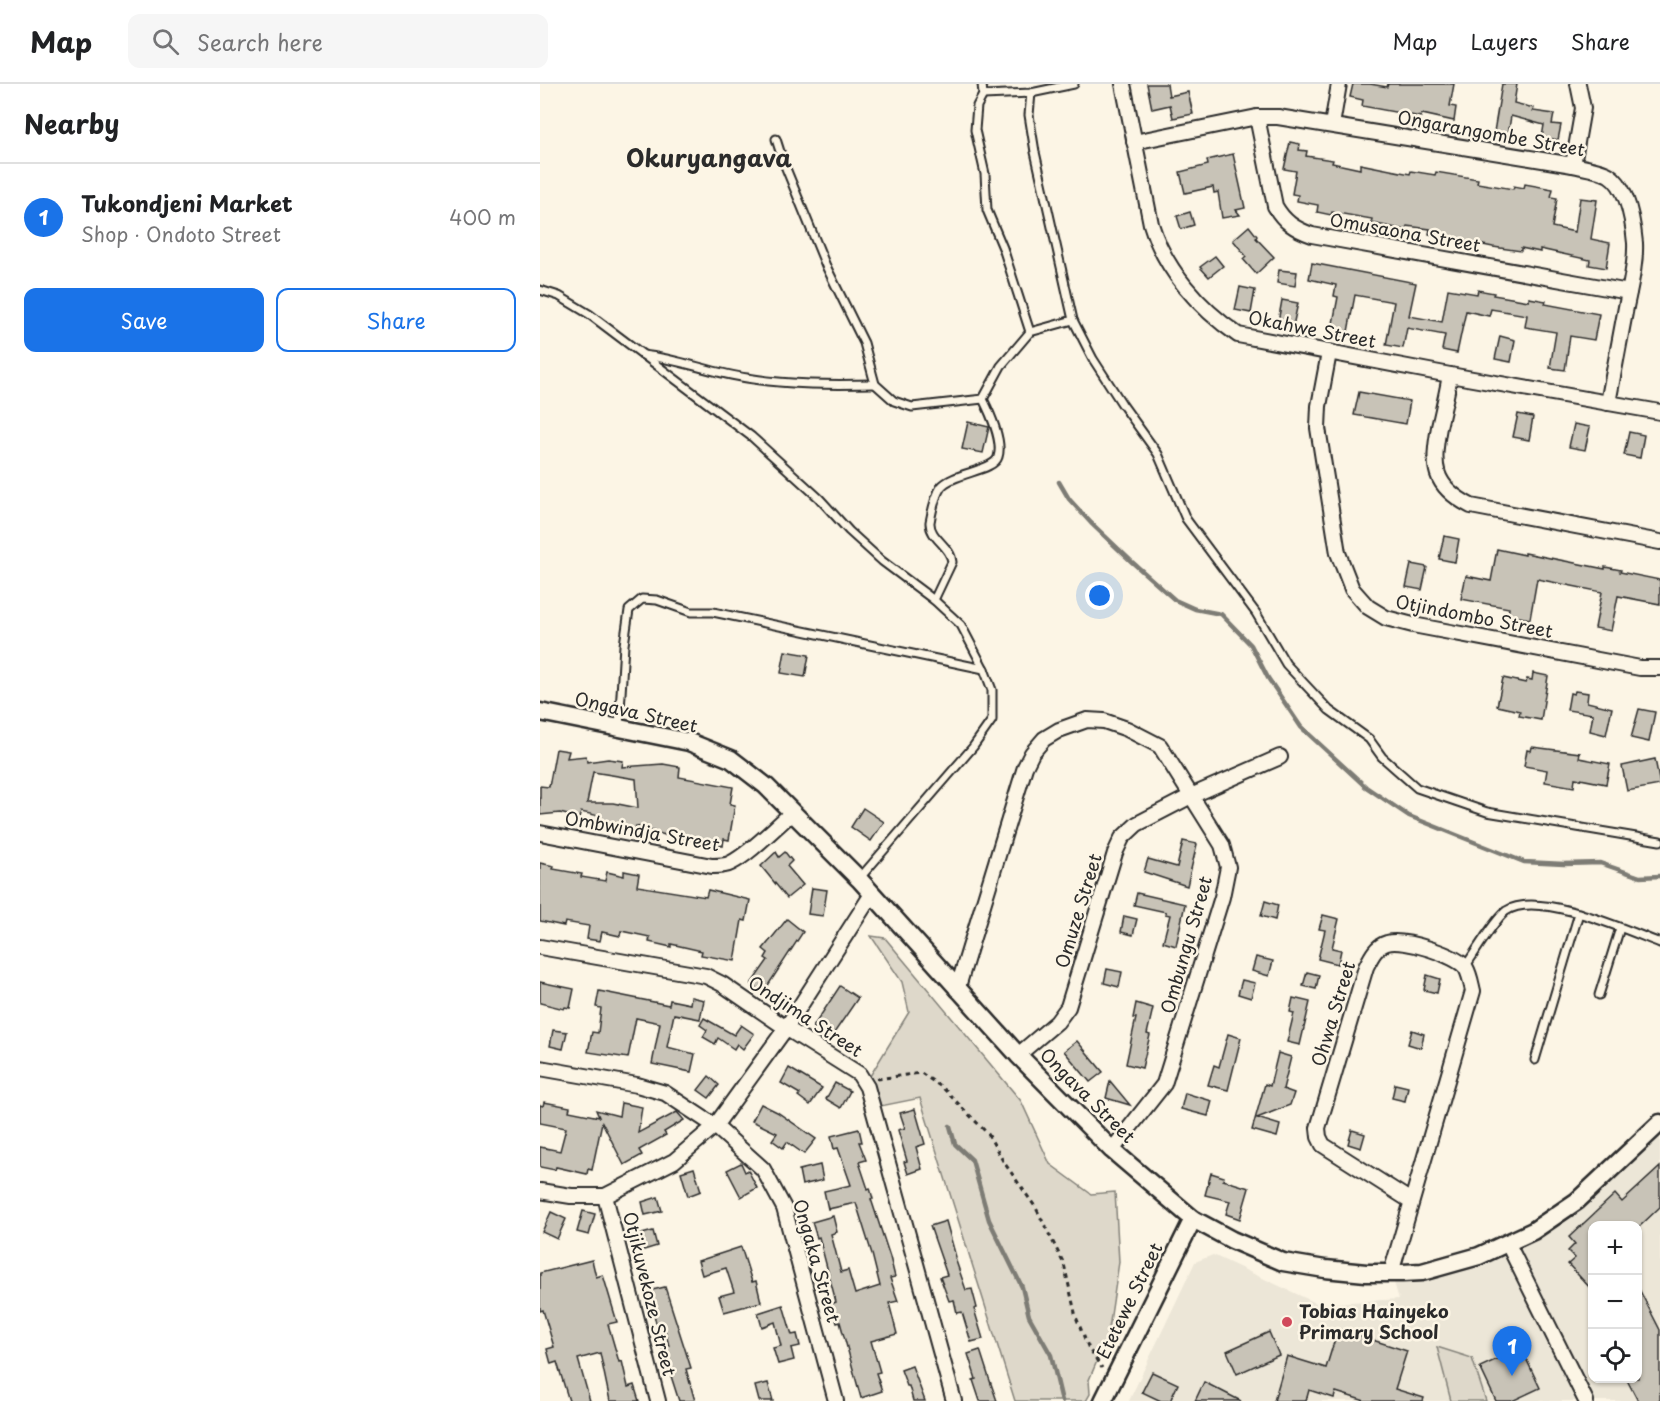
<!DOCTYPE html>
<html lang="en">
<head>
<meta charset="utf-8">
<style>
  :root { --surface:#fff; --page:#f6f6f6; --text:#202124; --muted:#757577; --line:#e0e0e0; --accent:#1a73e8 }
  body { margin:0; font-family:"Playpen Sans",sans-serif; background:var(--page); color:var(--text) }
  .controls { position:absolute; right:18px; bottom:18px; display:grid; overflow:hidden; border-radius:12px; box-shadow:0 2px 4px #0004 }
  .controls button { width:54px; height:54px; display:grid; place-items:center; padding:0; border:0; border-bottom:2px solid var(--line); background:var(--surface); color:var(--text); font:30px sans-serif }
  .you { position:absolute; left:560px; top:512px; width:21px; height:21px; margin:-15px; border:4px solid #fff; border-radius:50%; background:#1a73e8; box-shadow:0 0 0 9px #1a73e833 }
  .badge { display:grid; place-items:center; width:39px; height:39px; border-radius:50%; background:var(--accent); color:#fff; font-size:20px; font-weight:700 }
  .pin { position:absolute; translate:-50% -50px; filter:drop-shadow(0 2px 3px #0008) }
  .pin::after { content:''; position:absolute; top:32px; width:21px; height:18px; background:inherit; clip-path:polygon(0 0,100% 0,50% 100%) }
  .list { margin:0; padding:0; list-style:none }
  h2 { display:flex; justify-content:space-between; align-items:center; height:78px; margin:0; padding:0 24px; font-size:26px }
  h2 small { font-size:20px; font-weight:400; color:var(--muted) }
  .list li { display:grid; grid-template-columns:39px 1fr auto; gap:18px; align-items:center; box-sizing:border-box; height:108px; padding:0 24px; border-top:2px solid var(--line) }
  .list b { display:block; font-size:22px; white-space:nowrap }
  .list p { margin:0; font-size:20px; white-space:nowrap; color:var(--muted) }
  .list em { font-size:20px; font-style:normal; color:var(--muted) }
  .actions { display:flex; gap:12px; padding:18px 24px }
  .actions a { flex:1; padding:14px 0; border:2px solid var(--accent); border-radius:12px; text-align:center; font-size:21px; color:var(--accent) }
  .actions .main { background:var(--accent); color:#fff }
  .icon { flex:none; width:33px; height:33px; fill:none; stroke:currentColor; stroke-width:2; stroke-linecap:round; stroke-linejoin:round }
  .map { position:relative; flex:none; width:1120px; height:1317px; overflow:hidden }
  header { display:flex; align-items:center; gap:36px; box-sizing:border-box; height:84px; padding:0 30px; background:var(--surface); border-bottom:2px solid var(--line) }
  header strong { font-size:28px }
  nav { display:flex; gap:33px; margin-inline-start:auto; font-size:21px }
  .search { width:420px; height:54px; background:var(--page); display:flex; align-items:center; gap:15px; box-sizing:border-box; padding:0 21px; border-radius:12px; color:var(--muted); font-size:22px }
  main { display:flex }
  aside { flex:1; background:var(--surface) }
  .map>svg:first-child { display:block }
  .built { fill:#ece6d7; fill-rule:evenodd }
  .green { fill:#ded8ca; stroke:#84827a; stroke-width:1.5 }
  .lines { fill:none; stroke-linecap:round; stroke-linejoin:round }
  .stream { stroke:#7d7b74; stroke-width:4.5 }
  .building { fill:#c8c3b7; stroke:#2b2b2b; stroke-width:1.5; fill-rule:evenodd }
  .service-casing { stroke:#2b2b2b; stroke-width:11 }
  .minor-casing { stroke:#2b2b2b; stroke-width:18 }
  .tertiary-casing { stroke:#2b2b2b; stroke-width:21 }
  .path { stroke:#2b2b2b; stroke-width:3; stroke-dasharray:4.5 4.5; stroke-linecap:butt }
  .service { stroke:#fcf5e5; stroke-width:7 }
  .minor { stroke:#fcf5e5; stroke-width:14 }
  .tertiary { stroke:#fcf5e5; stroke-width:16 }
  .poi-dot { fill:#d1495b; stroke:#fcf5e5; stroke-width:2 }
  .labels { text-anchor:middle; stroke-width:5; stroke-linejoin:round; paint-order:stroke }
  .street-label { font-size:18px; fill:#2b2b2b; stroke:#fcf5e5 }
  .poi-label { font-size:18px; font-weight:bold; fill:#2b2b2b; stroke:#fcf5e5; text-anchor:start }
  .district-label { font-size:24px; font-weight:bold; fill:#2b2b2b; stroke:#fcf5e5 }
</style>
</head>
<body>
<header>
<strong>Map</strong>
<div class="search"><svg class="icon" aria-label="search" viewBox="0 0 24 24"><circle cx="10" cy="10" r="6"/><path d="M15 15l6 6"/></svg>Search here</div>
<nav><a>Map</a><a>Layers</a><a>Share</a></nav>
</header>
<main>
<aside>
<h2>Nearby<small></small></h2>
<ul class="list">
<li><span class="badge">1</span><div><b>Tukondjeni Market</b><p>Shop · Ondoto Street</p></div><em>400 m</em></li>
</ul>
<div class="actions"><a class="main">Save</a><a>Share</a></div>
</aside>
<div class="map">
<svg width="1120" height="1317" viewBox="0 0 1120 1317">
  <rect width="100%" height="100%" fill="#fcf5e5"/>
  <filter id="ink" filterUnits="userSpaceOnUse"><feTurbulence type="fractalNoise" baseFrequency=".0167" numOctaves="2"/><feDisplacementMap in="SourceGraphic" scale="12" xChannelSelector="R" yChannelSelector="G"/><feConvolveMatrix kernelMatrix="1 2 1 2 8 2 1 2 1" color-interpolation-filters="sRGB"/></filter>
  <g filter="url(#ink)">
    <!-- built -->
    <path class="built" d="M 1120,1039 L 1120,1317 L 946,1317 L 932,1274 L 897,1263 L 911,1317 L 589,1317 L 655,1178 L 673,1171 L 778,1220 L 859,1215 L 851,1189 L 882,1188 L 1008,1138 ZM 1052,1142 L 1098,1142 L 1098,1294 L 1052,1294 Z"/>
    <!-- green -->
    <g class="green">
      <polygon points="331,852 345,854 481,1017 510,1080 551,1110 575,1108 579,1178 568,1251 549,1296 550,1310 546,1317 475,1317 380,1014 341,1022 330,992 369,928 362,898"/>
      <polygon points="897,1263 932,1274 946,1317 911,1317"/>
    </g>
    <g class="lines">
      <!-- stream -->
      <g class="stream">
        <polyline points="519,398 529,415 551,439 592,478 635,516 655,525 681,530 711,561 728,594 761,643 826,703 869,732 984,778 1024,780 1060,779 1100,793 1120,792"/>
        <polyline points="410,1042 415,1060 432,1076 449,1136 482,1203 489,1232 511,1271 522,1317"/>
      </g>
    </g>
    <!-- building -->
    <g class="building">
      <polygon points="607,0 627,0 629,12 648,8 653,30 633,34 630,21 612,25"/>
      <polygon points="813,0 830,0 847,3 848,0 914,0 910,22 916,23 914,37 882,30 881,33 822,22 823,16 810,13"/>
      <polygon points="962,0 977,0 974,19 994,24 993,27 1014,30 1012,40 1021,41 1018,56 1002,53 1004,41 971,32 968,51 954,48"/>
      <polygon points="750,58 760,60 759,66 767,67 766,72 793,76 792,79 820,85 820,80 870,90 871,87 895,91 896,88 938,95 937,99 973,105 974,102 984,104 985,100 1013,105 1011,113 1017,114 1012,143 1035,148 1040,114 1057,116 1051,155 1070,159 1066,184 1049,181 1050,176 1000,165 1000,168 981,164 981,167 953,163 889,150 890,145 867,142 866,146 831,139 832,135 792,128 791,131 777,128 778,121 757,117 758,111 752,110 756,87 744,85"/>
      <polygon points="693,70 705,124 696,126 700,131 682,134 678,108 674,109 673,103 645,109 640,88 668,81 667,76"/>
      <polygon points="650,128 654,141 641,145 637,132"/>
      <polygon points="709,142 717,152 716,154 734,173 716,190 703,175 706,172 693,156"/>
      <polygon points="675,172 683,182 669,193 660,183"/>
      <polygon points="772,179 876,199 869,232 902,238 908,205 937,210 938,206 954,209 953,211 989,217 989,214 1006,217 1005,220 1059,230 1054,256 1030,252 1025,286 1010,284 1016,248 985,243 987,231 951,225 949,232 926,227 917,269 902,266 905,251 867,244 863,264 846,261 854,218 815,211 807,253 791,250 798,213 794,212 796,201 769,195"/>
      <polygon points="739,186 757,188 755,202 737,199"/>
      <polygon points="700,203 715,206 711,229 695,226"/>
      <polygon points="742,216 758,219 753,242 738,238"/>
      <polygon points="960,252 975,256 971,278 955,275"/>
      <polygon points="819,308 870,317 866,340 814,331"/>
      <polygon points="978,330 993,333 989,356 973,353"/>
      <polygon points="428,338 449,343 443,369 422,365"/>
      <polygon points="1034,340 1050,343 1045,366 1029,363"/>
      <polygon points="1089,348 1104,351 1100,374 1084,371"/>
      <polygon points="904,452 919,455 915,478 899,475"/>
      <polygon points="957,465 985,471 985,469 1065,485 1065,483 1081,486 1080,488 1120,496 1120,520 1078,512 1071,547 1055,544 1062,508 997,495 990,535 968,531 969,524 921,515 926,492 951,497"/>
      <polygon points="871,480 887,483 882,506 866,503"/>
      <polygon points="245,567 269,571 265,593 241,589"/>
      <polygon points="993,589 1008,592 1001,636 979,632 980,627 957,622 963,594 986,599 987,595 992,596"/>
      <polygon points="1035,607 1048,609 1047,618 1072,624 1066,651 1050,647 1053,630 1027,626 1030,609 1034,610"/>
      <polygon points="1099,625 1115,628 1109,658 1091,654"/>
      <polygon points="992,663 1040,669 1039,674 1070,680 1066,700 1035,694 1034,703 1005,698 1007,686 984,682 987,666 991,667"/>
      <path d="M 16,665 L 29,667 L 27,674 L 46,672 L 47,678 L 68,675 L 83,677 L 82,683 L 123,680 L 140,683 L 139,693 L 193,703 L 190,720 L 195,721 L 189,756 L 184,755 L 183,762 L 167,759 L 167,758 L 128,752 L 96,742 L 95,747 L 61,744 L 60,732 L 41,728 L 39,734 L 20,729 L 0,731 L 0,702 L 9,703 ZM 53,688 L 96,695 L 98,724 L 73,719 L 47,719 Z"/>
      <polygon points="1115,675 1120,701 1087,707 1082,682"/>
      <polygon points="323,724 344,738 331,757 311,743"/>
      <polygon points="643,757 657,760 647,802 604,788 608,775 637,783"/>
      <polygon points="236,768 239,773 245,768 252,777 247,782 263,801 247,814 221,782"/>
      <polygon points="0,779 14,782 13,785 42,790 41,793 65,797 67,788 84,792 84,787 99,790 97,802 166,813 168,806 210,816 206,837 202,836 195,877 161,871 162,867 131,860 131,863 109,858 110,853 81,847 80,852 62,848 60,857 47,855 49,842 25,838 24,842 0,837"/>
      <polygon points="272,804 287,806 283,832 268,830"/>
      <polygon points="597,809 645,820 636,862 623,858 630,831 625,830 626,828 594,821"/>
      <polygon points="725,817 738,821 735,836 721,832"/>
      <polygon points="783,831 799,835 792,864 801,866 798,880 778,875 785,846 779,845"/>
      <polygon points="584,832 597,835 593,851 581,848"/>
      <polygon points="247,835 263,848 223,909 211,900 228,876 225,874 228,869 223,865"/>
      <polygon points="716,873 733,877 729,892 712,887"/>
      <polygon points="567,885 582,888 579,903 564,899"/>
      <polygon points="767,888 779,891 776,905 763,902"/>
      <polygon points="887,891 900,895 897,909 884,906"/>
      <polygon points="702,896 715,899 711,914 698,910"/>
      <polygon points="0,898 34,905 30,924 25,923 24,925 0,919"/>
      <polygon points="300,902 318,914 290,955 273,943"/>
      <polygon points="59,907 129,921 130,916 150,920 151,913 164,916 160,935 134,930 127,963 155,970 151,988 112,980 120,939 96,934 88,974 48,968 52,948 58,949 61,924 56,923"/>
      <polygon points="753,914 770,918 760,961 747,958 754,929 750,928"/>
      <polygon points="596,919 613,924 607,950 610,951 602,984 586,980 596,934 593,934"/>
      <polygon points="164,934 194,951 201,941 214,950 203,965 197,960 194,965 178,954 175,960 163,953 167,946 160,941"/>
      <polygon points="13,946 27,948 23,965 10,962"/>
      <polygon points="872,946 884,950 881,964 868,960"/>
      <polygon points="688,950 701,954 688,1006 668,1001 674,981 679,983"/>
      <polygon points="537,957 563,988 550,998 524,967"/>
      <polygon points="738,969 751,973 743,1005 754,1009 750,1021 717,1034 740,1041 737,1053 712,1046 725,1000 730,1002"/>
      <polygon points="249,984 282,1004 270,1021 258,1012 260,1010 241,999"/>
      <polygon points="169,992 179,1001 169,1014 158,1006"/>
      <polygon points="570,997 590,1021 566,1014"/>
      <polygon points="295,999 310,1007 301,1024 286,1015"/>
      <polygon points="855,1000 868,1003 865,1017 852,1014"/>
      <polygon points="645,1009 672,1017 668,1032 641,1025"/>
      <polygon points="4,1018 30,1023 29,1027 59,1033 56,1026 79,1032 81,1019 102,1023 98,1049 137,1028 144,1036 124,1048 126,1051 99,1066 102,1071 84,1081 62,1038 52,1086 48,1085 47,1090 16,1083 15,1086 0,1083 0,1063 20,1067 26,1044 0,1039 0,1021 3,1022"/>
      <polygon points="221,1020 237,1028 276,1055 264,1070 247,1058 243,1064 232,1056 237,1049 212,1037"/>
      <polygon points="375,1025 385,1060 376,1063 382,1085 368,1090 364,1078 367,1077 358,1046 365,1044 360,1029"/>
      <polygon points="319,1045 322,1058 319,1058 326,1076 319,1078 328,1105 330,1104 333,1115 331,1115 350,1173 355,1193 350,1194 358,1217 349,1219 357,1250 331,1257 340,1288 336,1289 342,1307 321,1314 300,1238 297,1239 291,1220 296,1218 279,1153 277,1154 272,1138 293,1132 297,1148 291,1150 301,1188 308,1186 315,1210 340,1202 332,1170 316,1119 288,1125 284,1107 311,1101 298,1064 294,1065 291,1052"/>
      <polygon points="812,1046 825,1050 821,1064 808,1060"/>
      <polygon points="201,1079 205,1088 208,1086 217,1104 201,1113 187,1086"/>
      <polygon points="280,1081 283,1096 262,1101 259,1086"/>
      <polygon points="1120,1083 1120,1123 1100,1142 1053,1142 1053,1207 1028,1180 1035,1174 1028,1167 1035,1160 1029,1153 1075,1110 1082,1118"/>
      <polygon points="154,1084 161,1107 148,1112 141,1088"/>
      <polygon points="671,1089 684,1093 683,1096 709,1104 700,1135 686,1130 690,1117 665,1111"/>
      <polygon points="118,1113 122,1127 105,1131 102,1118"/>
      <polygon points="43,1127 55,1130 49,1151 37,1148"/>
      <polygon points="11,1128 26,1135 17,1155 2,1148"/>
      <polygon points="406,1137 416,1173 415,1174 426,1206 432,1205 437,1224 434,1225 443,1255 431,1258 422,1228 417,1229 414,1216 409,1217 400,1193 407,1191 390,1142"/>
      <polygon points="113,1147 117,1162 104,1166 94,1163 91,1153"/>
      <polygon points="201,1163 212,1198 216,1197 221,1218 184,1228 179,1212 194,1208 186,1184 162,1191 158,1177"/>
      <polygon points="52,1176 56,1193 63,1191 77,1238 68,1240 79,1278 82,1277 88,1303 94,1301 99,1317 70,1317 60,1269 38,1275 50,1317 29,1317 17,1278 11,1280 7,1265 14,1263 3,1226 0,1227 0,1189"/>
      <polygon points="125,1203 151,1284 146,1285 155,1317 139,1317 122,1264 129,1262 123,1238 116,1239 108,1207"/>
      <polygon points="1098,1203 1120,1246 1120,1317 1098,1317 1086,1294 1098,1294"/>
      <polygon points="243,1221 252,1251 257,1250 260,1262 251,1264 254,1276 238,1280 233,1264 241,1262 235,1238 222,1243 218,1229"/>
      <polygon points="798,1245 867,1267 855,1305 884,1314 883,1317 825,1317 796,1308 794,1314 769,1306 766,1317 734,1317 747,1272 786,1284"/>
      <polygon points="729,1248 739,1271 697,1290 687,1267"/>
      <polygon points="981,1264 1000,1304 972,1317 956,1317 940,1283"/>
      <polygon points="440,1266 449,1294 457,1317 440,1317 433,1296 436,1295 428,1270"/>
      <polygon points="372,1282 378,1298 385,1317 373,1317 369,1302 367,1302 361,1286"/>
      <polygon points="612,1288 638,1300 630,1317 621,1317 602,1308"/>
      <polygon points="664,1298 701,1317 655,1317"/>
      <polygon points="228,1299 233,1317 219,1317 215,1302"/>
    </g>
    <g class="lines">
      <!-- service casing -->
      <g class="service-casing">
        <g id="service">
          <polyline points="442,0 443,11 437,22 435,46 445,90 447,126 463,164 490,248"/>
          <polyline points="491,9 489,31 495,68 533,236 553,275 582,320 618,370 646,435 716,529 746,580 789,626 829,655 842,673 877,704 947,728 1120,757"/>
          <polyline points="443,11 491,9 534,0"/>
          <polyline points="236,55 243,77 286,182 324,259 335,300 354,317 372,323 443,315 461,282 490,248 533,236"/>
          <polyline points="0,206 19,212 49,230 212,353 279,414 309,447 342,477 394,516 421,541 444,585 452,606 452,636 433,663 319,795"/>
          <path d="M 103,271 C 139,275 172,289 207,294 C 249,301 292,301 335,300"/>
          <path d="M 394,516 L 412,478 C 411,462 389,454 390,438 C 392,427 395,412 401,403 C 412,389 454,387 458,373 C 463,358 450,329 443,315"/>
          <polyline points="79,643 84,561 89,526 102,515 117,516 151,528 173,528 444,585"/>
          <path d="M 925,883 C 935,869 954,836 966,827 C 998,806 1086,846 1120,859"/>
          <polyline points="1059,911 1080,844"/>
          <polyline points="995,976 1039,829"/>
        </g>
      </g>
      <!-- minor casing -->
      <g class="minor-casing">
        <g id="minor">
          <path d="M 583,0 L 611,140 C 625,186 659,224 698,251 L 910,291 L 1120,328"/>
          <path d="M 717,33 L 735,122 C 744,138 755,145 772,151 L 1089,208"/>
          <polyline points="792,41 799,0"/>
          <path d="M 594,58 L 717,33 L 738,33 L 1033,81 C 1045,84 1059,85 1069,91 C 1088,103 1093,138 1095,159 C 1096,180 1090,203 1086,223 C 1080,255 1074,287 1068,319"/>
          <polyline points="1033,81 1043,24 1038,0"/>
          <polyline points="789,269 779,322 778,344 798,469 812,505 828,523 846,534 873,541 1100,584 1120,584"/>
          <path d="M 910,291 C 907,309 903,326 899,343 C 892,382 892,402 931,422 L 1120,458"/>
          <path d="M 0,749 L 172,782 C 179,782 186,782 191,779 C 211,769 235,743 252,729"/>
          <polyline points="0,863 166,892 182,900 246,944 319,990 327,1003 414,1317"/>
          <polyline points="417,906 485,683 492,669 504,655 519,646 547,636 564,637 587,645 620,662 682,761 688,783 682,813 624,1000 572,1066"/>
          <polyline points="478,971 517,938 528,923 575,769 582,754 597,740 651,712 740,673"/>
          <polyline points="0,984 97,1001 125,1009 175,1042 223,1085 244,1124 296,1317"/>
          <polyline points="0,1107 31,1112 65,1112 134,1077 175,1042 246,944 332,810"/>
          <polyline points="65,1112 118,1317"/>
          <polyline points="968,1160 1046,1317"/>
          <path d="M 851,1189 L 933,907 C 931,899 930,891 926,884 C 917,871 863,854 847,859 C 836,862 831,873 826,883 L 778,1044 L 779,1053 L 783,1061 L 871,1117"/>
        </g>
      </g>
      <!-- tertiary casing -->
      <g class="tertiary-casing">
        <g id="tertiary">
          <polyline points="0,628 149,658 191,675 226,702 319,795 478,971 572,1066 653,1135 692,1156 743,1178 785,1185 826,1189 862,1189 882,1188 939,1172 993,1147 1037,1117 1120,1039"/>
          <polyline points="563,1317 653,1135"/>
        </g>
      </g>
      <!-- path -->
      <polyline class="path" points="337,995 381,989 403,1004 448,1050 463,1077 496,1124 524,1180 536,1233 549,1265 562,1284"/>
      <!-- service -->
      <use href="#service" class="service"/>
      <!-- minor -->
      <use href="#minor" class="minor"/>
      <!-- tertiary -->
      <use href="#tertiary" class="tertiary"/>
    </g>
  </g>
  <!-- markers -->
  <circle class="poi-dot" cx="747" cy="1238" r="6"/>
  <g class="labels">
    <!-- street labels -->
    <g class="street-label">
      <text transform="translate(951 50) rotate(10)" y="6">Ongarangombe Street</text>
      <text transform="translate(865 149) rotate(10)" y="6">Omusaona Street</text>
      <text transform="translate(772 246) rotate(11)" y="6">Okahwe Street</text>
      <text transform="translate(934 533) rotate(11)" y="6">Otjindombo Street</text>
      <text transform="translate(96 629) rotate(13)" y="6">Ongava Street</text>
      <text transform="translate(102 748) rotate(10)" y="6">Ombwindja Street</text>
      <text transform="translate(539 827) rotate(-73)" y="6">Omuze Street</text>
      <text transform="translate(647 861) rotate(-74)" y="6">Ombungu Street</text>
      <text transform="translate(794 930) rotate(-73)" y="6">Ohwa Street</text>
      <text transform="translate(265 933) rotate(33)" y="6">Ondjima Street</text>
      <text transform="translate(547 1012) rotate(45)" y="6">Ongava Street</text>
      <text transform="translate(276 1177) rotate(74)" y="6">Ongaka Street</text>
      <text transform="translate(109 1210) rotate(76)" y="6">Otjikuvekoze Street</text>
      <text transform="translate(590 1217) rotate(-64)" y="6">Etetewe Street</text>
    </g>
    <!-- poi labels -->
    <g class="poi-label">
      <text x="759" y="1234">Tobias Hainyeko<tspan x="759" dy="21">Primary School</tspan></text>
    </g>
    <!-- district labels -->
    <g class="district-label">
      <text x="169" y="83">Okuryangava</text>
    </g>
  </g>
</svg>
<div class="controls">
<button>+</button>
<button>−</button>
<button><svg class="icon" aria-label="locate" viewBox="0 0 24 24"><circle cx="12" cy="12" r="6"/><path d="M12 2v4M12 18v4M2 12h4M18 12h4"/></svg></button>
</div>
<div class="you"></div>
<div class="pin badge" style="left:972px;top:1292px">1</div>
</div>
</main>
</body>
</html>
